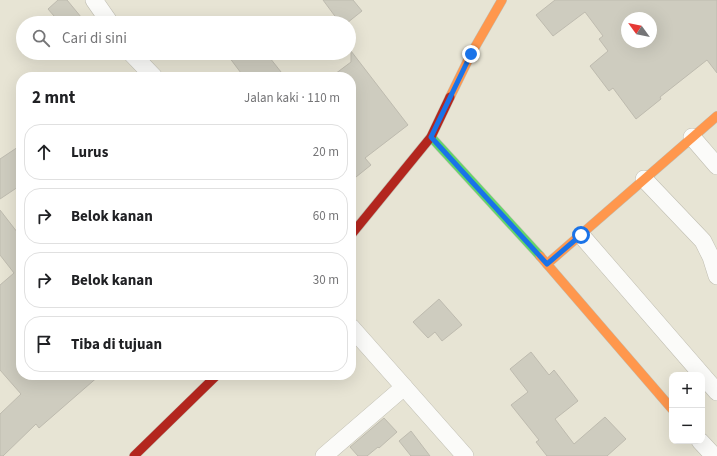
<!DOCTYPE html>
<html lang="id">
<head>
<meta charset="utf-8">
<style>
  :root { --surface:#fff; --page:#f2f2f2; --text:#202124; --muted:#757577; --line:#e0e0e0 }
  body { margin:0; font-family:"Source Sans 3",sans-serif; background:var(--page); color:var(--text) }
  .controls { position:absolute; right:12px; bottom:12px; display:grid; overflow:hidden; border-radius:8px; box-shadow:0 4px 16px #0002 }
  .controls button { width:36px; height:36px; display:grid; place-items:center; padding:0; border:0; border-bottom:1px solid var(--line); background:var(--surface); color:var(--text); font:20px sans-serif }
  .compass { position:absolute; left:621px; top:12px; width:36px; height:36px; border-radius:50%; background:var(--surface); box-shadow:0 4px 16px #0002; rotate:303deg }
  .stop { position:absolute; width:12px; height:12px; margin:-9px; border:3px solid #1a73e8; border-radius:50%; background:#fff }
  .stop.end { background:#1a73e8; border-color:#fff; box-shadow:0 1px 4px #0008 }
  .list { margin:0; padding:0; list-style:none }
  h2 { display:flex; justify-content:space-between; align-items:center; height:52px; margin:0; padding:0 16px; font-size:17px }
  h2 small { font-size:13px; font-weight:400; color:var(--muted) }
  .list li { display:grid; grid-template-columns:26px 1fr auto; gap:12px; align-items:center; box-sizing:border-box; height:56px; margin:0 8px 8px; padding:0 8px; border:1px solid var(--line); border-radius:16px }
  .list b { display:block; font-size:15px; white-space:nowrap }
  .list em { font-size:13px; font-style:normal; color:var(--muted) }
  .icon { flex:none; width:22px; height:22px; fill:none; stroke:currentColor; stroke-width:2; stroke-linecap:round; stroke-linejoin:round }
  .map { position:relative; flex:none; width:717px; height:456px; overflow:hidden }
  .search { position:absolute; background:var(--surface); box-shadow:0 4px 16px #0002; left:16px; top:16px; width:340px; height:44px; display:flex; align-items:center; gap:10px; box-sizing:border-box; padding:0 14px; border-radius:22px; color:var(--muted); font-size:15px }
  .panel { position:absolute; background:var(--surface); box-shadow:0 4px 16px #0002; left:16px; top:72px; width:340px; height:308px; border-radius:16px }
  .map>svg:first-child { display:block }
  .building { fill:#ceccbf; stroke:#bebbaf; fill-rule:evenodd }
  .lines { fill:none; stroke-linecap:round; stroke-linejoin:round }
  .street-casing { stroke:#c0beb2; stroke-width:18 }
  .fast-casing { stroke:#c0beb2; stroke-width:10 }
  .slow-casing { stroke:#c0beb2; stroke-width:10 }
  .jam-casing { stroke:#c0beb2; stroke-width:10 }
  .street { stroke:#fbfbf9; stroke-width:17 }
  .fast { stroke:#63d668; stroke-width:9 }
  .slow { stroke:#ff974d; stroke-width:9 }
  .jam { stroke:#b3261e; stroke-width:9 }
  .route { stroke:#1a73e8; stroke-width:5 }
</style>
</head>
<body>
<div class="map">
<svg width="717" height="456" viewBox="0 0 717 456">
  <rect width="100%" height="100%" fill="#e7e4d4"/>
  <!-- building -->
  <g class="building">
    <polygon points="58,0 67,0 86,23 60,23 48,9"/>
    <polygon points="323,0 353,0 362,11 347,23 340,23"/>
    <path d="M 555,0 L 717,0 L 717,73 L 707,60 L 660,97 L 661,99 L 636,119 L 613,88 L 609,91 L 590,66 L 608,51 L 599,39 L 603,36 L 585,12 L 553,36 L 536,15 ZM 627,18 L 651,18 L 651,42 L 627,42 Z"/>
    <polygon points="351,51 408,125 365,158 371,165 351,181 351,77 331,77 351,62"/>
    <polygon points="226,53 266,53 285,77 244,77"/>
    <polygon points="21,145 21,185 0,199 0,159"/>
    <polygon points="0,210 21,237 21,375 100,375 39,428 36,424 3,456 0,456 0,414 21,394 0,370 0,285 14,273 0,255"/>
    <polygon points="439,299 462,325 442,341 435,332 428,338 413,322"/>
    <polygon points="531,352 549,375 554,370 578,401 555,419 574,444 605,417 626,439 607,456 547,456 536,442 539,440 511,405 528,392 510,369"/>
    <polygon points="384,418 397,432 379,448 378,447 367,456 358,456 350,447"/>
    <polygon points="411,431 430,456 411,456 399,441"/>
  </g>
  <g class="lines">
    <!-- street casing -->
    <g class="street-casing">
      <g id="street">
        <polyline points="94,0 110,23"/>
        <polyline points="131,53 154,77"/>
        <polyline points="692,137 717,166"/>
        <polyline points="644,179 703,241 711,257 717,276"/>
        <polyline points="581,235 717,392"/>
        <polyline points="351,327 465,456"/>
        <polyline points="700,441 714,456"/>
        <polyline points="324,456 404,387"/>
      </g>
    </g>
    <!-- fast casing -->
    <g class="fast-casing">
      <polyline id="fast" points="431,137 540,256"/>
    </g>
    <!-- slow casing -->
    <g class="slow-casing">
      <g id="slow">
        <polyline points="450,97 471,54 502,0"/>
        <polyline points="540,256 672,409"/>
        <polyline points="547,264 717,116"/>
      </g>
    </g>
    <!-- jam casing -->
    <g class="jam-casing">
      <g id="jam">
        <polyline points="351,235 431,137 450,97"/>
        <polyline points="134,456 217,375"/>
      </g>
    </g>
    <!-- street -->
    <use href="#street" class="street"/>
    <!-- fast -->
    <use href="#fast" class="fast"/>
    <!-- slow -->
    <use href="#slow" class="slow"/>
    <!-- jam -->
    <use href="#jam" class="jam"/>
  </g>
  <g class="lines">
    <!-- route -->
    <polyline class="route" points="471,54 431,137 547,264 581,235"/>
  </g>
</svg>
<div class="controls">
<button>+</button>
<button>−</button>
</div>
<svg class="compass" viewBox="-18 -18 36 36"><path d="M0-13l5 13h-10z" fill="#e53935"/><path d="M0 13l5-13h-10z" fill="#757577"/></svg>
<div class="stop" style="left:581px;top:235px"></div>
<div class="stop end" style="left:471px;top:54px"></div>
<div class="search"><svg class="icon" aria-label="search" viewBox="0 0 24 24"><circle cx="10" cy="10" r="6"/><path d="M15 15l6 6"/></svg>Cari di sini</div>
<section class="panel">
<h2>2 mnt<small>Jalan kaki · 110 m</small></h2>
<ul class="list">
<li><svg class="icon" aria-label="ahead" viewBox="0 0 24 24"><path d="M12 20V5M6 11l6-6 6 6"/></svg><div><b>Lurus</b></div><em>20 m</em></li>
<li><svg class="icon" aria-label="right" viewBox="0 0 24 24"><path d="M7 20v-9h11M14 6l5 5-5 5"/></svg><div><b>Belok kanan</b></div><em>60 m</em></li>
<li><svg class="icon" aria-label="right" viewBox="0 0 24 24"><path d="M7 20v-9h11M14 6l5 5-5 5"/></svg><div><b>Belok kanan</b></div><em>30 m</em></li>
<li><svg class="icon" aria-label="arrive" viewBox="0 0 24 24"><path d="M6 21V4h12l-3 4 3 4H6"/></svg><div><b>Tiba di tujuan</b></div></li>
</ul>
</section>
</div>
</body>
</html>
